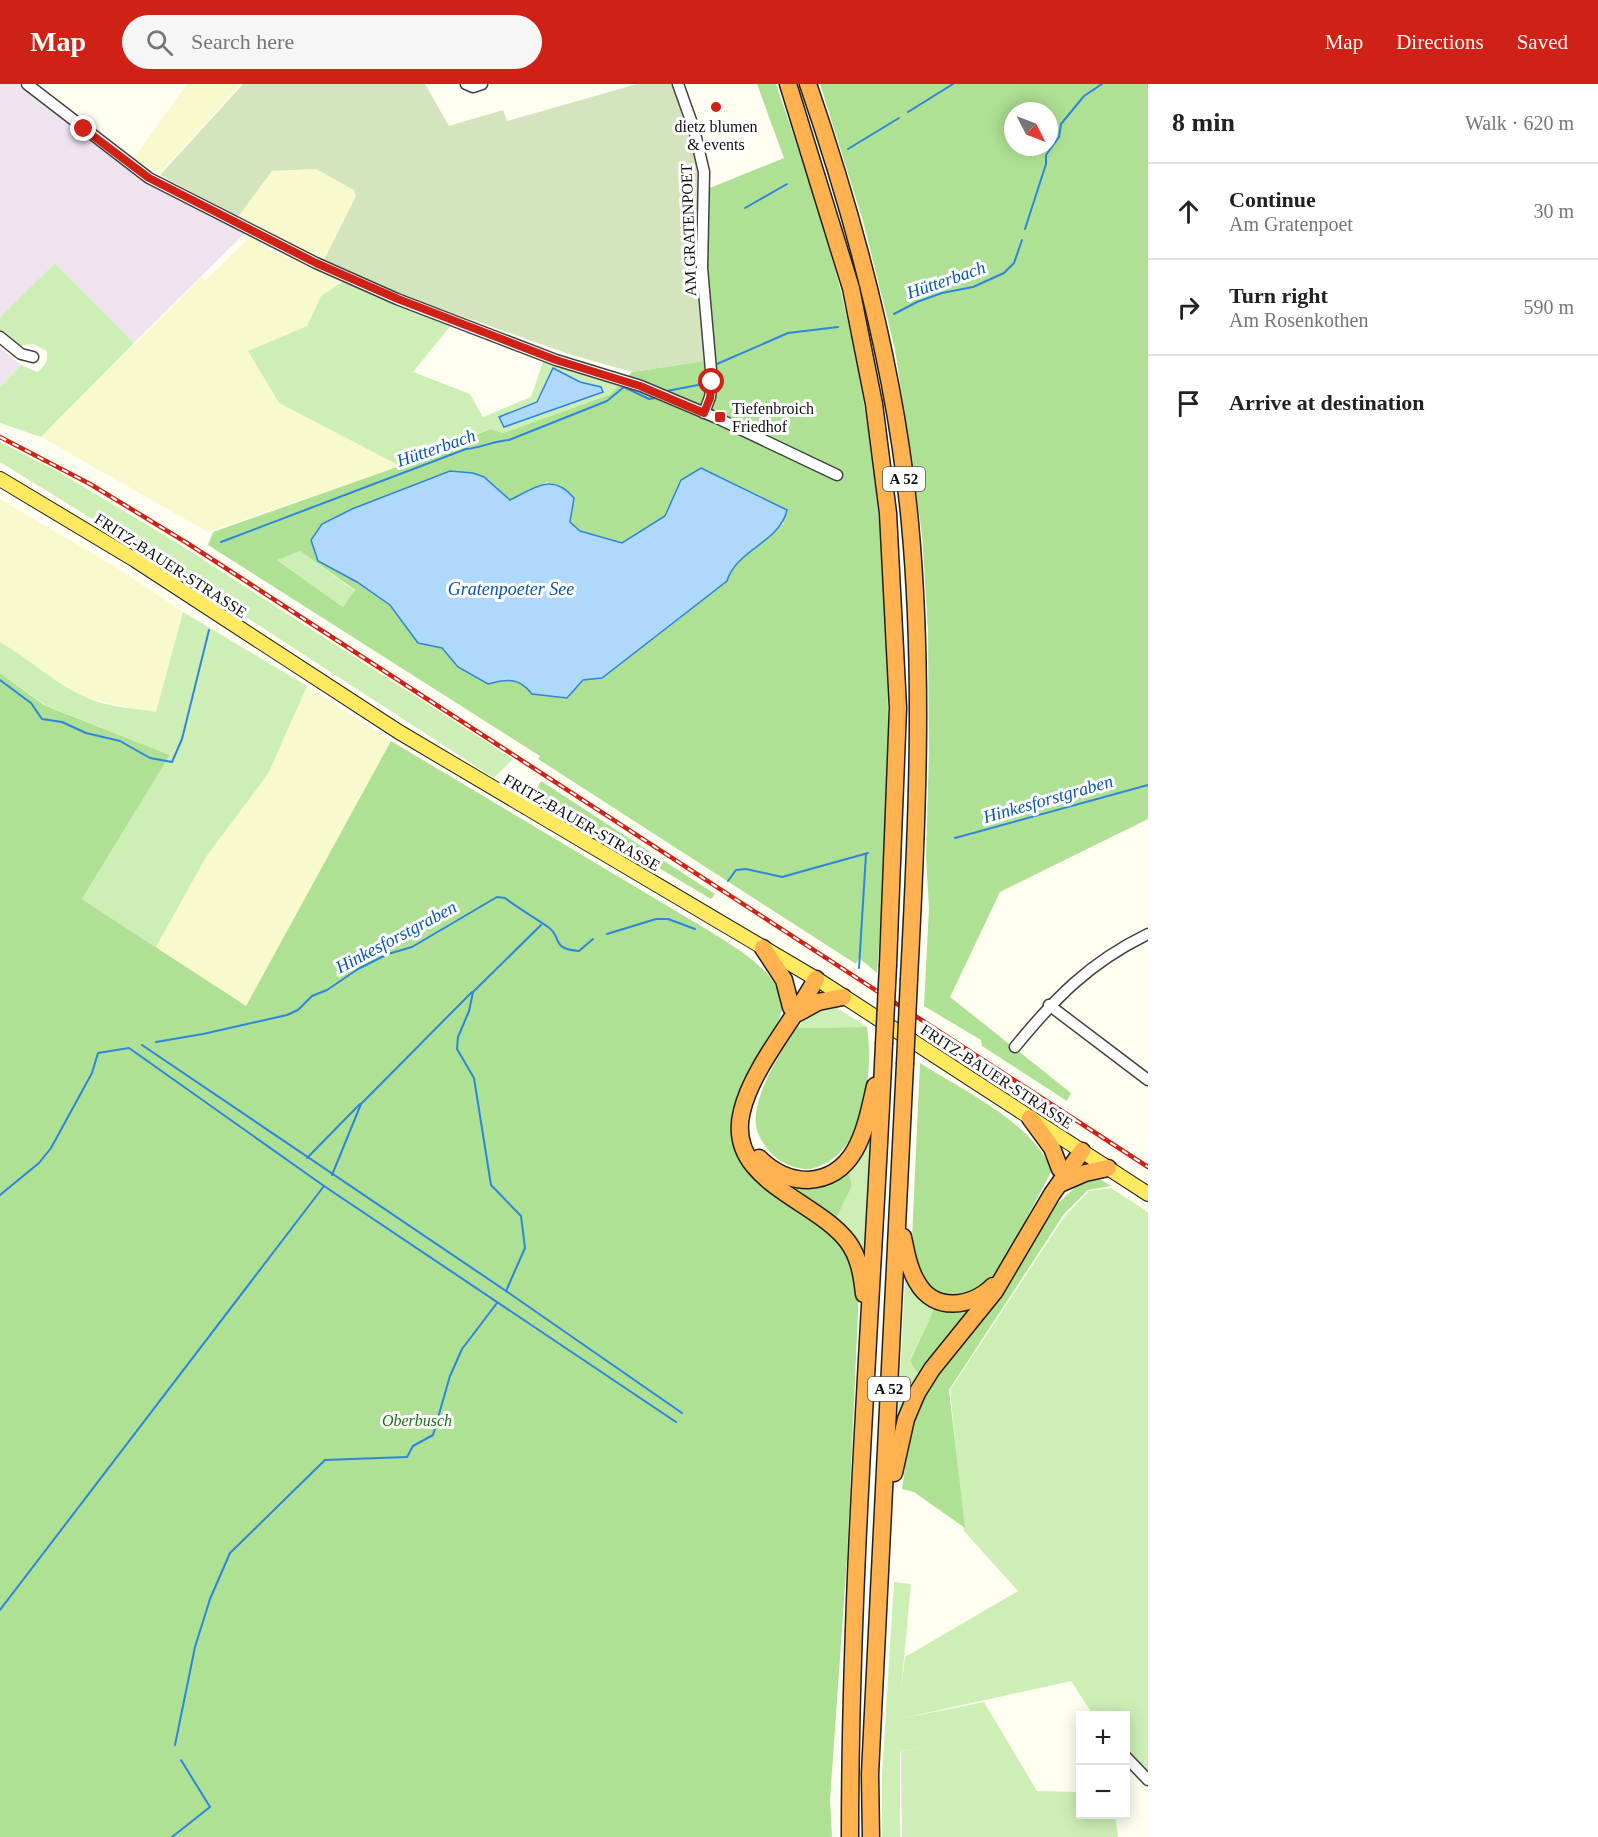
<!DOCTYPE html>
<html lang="en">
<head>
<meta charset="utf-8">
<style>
  :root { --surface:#fff; --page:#f6f6f6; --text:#222; --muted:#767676; --line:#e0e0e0; --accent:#d02116 }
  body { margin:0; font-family:Georgia,serif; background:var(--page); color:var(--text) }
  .controls { position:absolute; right:18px; bottom:18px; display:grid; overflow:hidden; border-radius:0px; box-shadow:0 3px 15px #0003 }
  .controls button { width:54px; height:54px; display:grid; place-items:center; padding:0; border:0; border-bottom:2px solid var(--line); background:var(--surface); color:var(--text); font:30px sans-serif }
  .compass { position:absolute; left:1004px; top:18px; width:54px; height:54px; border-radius:50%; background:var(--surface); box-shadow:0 3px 15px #0003; rotate:132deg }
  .stop { position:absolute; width:18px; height:18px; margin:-14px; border:4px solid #d02116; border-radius:50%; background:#fff }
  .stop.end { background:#d02116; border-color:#fff; box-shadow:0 2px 6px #0008 }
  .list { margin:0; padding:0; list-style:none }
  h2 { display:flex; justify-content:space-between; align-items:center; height:78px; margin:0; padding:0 24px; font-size:26px }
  h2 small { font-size:20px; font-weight:400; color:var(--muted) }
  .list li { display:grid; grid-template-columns:39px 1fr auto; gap:18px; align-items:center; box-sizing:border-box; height:96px; padding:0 24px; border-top:2px solid var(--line) }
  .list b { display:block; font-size:22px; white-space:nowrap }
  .list p { margin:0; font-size:20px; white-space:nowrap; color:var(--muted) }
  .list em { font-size:20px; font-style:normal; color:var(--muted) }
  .icon { flex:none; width:33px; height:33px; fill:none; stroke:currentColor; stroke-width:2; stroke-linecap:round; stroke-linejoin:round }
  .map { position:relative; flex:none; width:1148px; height:1753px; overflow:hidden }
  header { display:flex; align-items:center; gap:36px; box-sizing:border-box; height:84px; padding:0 30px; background:var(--accent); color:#fff }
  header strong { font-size:28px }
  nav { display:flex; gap:33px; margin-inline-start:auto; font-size:21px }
  .search { width:420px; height:54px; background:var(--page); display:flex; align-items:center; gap:15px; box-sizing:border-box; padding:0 21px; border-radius:33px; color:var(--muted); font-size:22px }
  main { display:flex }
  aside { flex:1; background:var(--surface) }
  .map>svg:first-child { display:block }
  .industrial { fill:#eee3ef }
  .farmland { fill:#f8f9cd }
  .green { fill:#cdefb6 }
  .forest { fill:#aee193; fill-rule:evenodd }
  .cemetery { fill:#d4e5be }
  .water { fill:#afd8fd; stroke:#2e85dd; stroke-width:1.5 }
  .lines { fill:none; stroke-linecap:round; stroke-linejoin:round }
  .stream { stroke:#2e85dd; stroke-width:2 }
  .minor-casing { stroke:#424242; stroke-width:13 }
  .major-casing { stroke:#202020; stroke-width:16 }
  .highway-casing { stroke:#202020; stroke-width:19 }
  .minor { stroke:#fff; stroke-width:10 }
  .major { stroke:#ffe961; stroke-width:14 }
  .highway { stroke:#ffb24f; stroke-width:16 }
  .rail-casing { stroke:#d02116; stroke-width:4.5 }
  .rail { stroke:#fff; stroke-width:2; stroke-dasharray:7; stroke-linecap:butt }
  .highway-bridge-casing { stroke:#202020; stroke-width:19; stroke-linecap:butt }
  .highway-bridge { stroke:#ffb24f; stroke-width:16 }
  .route { stroke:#d02116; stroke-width:8 }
  .poi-dot { fill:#d02116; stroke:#fff; stroke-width:2 }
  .labels { text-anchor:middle; stroke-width:6; stroke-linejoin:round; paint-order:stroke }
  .shield { fill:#fff; stroke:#575757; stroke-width:1.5 }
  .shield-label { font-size:15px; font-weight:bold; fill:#0f0f0f }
  .poi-label { font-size:16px; fill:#0f0f0f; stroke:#fff }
  .street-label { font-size:16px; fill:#0f0f0f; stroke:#fff }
  .park-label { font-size:16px; font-style:italic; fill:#206f17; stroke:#fff }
  .water-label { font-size:18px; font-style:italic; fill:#0956b0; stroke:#fff }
</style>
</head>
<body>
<header>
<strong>Map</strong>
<div class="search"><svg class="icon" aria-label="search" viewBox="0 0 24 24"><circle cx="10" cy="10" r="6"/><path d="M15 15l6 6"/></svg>Search here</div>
<nav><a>Map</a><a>Directions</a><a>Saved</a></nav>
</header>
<main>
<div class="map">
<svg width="1148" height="1753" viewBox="0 0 1148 1753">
  <rect width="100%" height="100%" fill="#fffef1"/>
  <!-- industrial -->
  <g class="industrial">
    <polygon points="0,0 19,0 132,88 161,107 245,149 134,259 55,179 0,233"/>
    <polygon points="0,263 21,281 0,303"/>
  </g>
  <!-- farmland -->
  <g class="farmland">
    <polygon points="187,0 241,0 159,90 134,74"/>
    <polygon points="316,85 354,106 356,112 324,176 238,133 272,87"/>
    <polygon points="250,153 274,168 344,197 321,212 307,242 248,267 279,319 400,382 208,448 41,353 202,193 206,196"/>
    <polygon points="0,415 120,486 183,528 156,629 88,615 58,599 17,568 0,558"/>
    <polygon points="307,602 391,657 246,922 156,863 206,773 268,690"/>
  </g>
  <!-- green -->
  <g class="green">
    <path d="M 55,179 L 134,259 L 41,353 L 0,339 L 0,303 L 21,281 L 37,288 C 46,282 48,277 47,267 L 33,260 L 16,262 L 0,248 L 0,233 Z"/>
    <polygon points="344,197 452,240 413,288 470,310 483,333 531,313 544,275 619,301 609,311 503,349 489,345 400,382 279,319 248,267 307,242 321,212"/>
    <polygon points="0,358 59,388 174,457 513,675 494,694 152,472 0,378"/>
    <polygon points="300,467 355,507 343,523 276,475"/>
    <path d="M 183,528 L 307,602 L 268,690 L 206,773 L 156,863 L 82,815 L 170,671 L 45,621 L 0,589 L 0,558 C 30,575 55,600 87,614 C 107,623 134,624 156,628 Z"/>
    <polygon points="837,924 867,943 797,944 810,929"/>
    <polygon points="870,1042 864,1184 835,1137 852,1102 848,1084"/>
    <polygon points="1111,1104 1148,1128 1148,1693 1126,1671 1126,1632 1093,1631 1071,1597 899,1635 984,1618 1037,1707 1080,1708 1080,1730 1115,1731 1118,1753 902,1753 901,1668 944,1657 900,1668 900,1753 882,1753 882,1690 894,1498 911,1500 901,1606 905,1573 1018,1507 964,1447 950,1306 1065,1132 1089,1107"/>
    <polygon points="906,1179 936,1221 910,1276 920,1293 897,1347"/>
  </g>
  <!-- forest -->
  <g class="forest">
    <path d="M 757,0 L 776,0 C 799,67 822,135 840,204 C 896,429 895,660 877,889 L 859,874 L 856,880 L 538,675 L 540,672 L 208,461 L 213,448 L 400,382 L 490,345 L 503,349 L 609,311 L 632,288 L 715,275 L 705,185 L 705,106 L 784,74 ZM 450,387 L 484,393 L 510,416 L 547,398 L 574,414 L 570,438 L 580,447 L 622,459 L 665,432 L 681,397 L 784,439 L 730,485 L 727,497 L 602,594 L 583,596 L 567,614 L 510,595 L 458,583 L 442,564 L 418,559 L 390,521 L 357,498 L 322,440 L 351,425 ZM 300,467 L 355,506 L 343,523 L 277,476 Z"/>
    <path d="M 820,0 L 1148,0 L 1148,735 L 1000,808 L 950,913 L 1071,1009 L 1067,1017 L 982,962 L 981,956 L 924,922 L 929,824 L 926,773 L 929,668 L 928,547 L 922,450 L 895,265 L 863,137 ZM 1013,27 L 1049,27 L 1049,63 L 1013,63 Z"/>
    <path d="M 0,589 L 44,621 L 170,671 L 82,815 L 246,922 L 391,657 L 711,848 C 736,864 782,890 783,923 L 739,1063 L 829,1146 L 850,1172 L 859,1205 L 847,1474 L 830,1716 L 832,1753 L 0,1753 Z"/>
    <polygon points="541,697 715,810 711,815 535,710"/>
    <path d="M 867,943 C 873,984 867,1062 822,1081 C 816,1083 811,1086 804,1085 C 789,1083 776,1077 766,1063 C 759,1053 754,1044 756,1030 C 760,999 780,970 797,944 Z"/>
    <path d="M 920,979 C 960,1005 1038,1041 1051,1088 L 1000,1185 C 994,1192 989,1201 981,1206 C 961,1219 931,1213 920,1192 C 914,1180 913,1168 912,1155 Z"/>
    <polygon points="848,1084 852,1102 835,1137 792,1109 793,1099"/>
    <polygon points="1098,1094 1111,1102 1088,1106 1064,1130 949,1306 965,1444 914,1408 902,1405 910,1347 929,1303 1006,1206 1057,1120 1080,1099"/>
    <polygon points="936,1221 969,1225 973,1232 920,1293 910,1277"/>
  </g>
  <!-- cemetery -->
  <polygon class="cemetery" points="243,0 425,0 449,42 503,26 507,37 637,0 674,0 690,46 701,88 705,277 632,288 572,271 399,210 324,176 356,112 354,106 316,85 272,87 238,133 160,91"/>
  <!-- water -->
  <g class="water">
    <polygon points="553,284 580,298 601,303 603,308 504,343 499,333 537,318"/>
    <path d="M 701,384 L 787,426 C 780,458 736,466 727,497 L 602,594 L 583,596 L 567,614 L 532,610 C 519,593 507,595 488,600 L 458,583 L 442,564 L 418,559 L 390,521 L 357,498 L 318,477 L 311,456 L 322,440 L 352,425 L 450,387 L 473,389 L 484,393 L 510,416 C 535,404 552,388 574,414 L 570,438 L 580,447 L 622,459 L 665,432 L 681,396 Z"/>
  </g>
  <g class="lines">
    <!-- stream -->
    <g class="stream">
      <polyline points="908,28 953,0"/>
      <polyline points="848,65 899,34"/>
      <polyline points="745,124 787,100"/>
      <polyline points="1025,145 1046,80 1046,71 1059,53 1061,40 1084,12 1102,0"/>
      <polyline points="894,230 917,218 942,209 973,203 1004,189 1014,179 1022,156"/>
      <polyline points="717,280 788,249 838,243"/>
      <polyline points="667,307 698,301 706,291"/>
      <path d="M 221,458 L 466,365 C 481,364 493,357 509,356 L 607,317 L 624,303 L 649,315 L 655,314"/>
      <polyline points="0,596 31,619 42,635 62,638 86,649 120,657 150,674 172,678 182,655 209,546"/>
      <polyline points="955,754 1148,701"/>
      <polyline points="728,797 736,786 746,785 782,793 868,769"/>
      <polyline points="607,850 656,835 668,835 695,845"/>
      <polyline points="859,884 866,770"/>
      <path d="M 156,958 L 203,950 L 287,931 L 298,926 L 312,912 L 327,906 L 358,885 L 388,870 L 412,863 L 497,813 L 505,814 C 519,825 534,833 548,843 C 563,853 550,865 579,867 L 593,855"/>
      <polyline points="142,961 506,1207 682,1329"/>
      <polyline points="307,1074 360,1020"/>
      <polyline points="332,1091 361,1020 472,908"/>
      <polyline points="0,1111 39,1079 51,1064 92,989 98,969 129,964 324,1102 676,1338"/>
      <polyline points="506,1207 525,1164 521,1132 491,1101 474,994 457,965 458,953 469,927 473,908 541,841"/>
      <polyline points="0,1526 324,1102"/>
      <polyline points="175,1661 195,1563 210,1515 230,1469 325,1376 407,1373 413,1362 433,1351 450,1292 462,1265 497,1219"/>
      <polyline points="172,1753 210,1723 181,1676"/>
    </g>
    <!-- minor casing -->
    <g class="minor-casing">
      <g id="minor">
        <polyline points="27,0 149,94 316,179 397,215 556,276 641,302 717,334 837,391"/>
        <polyline points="466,0 473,3 482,0"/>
        <polyline points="678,0 694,45 704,88 702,184 712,298 710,313 704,329"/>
        <polyline points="0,253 21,270 33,273"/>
        <polyline points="1049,921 1148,996"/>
        <path d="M 1015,963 C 1055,914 1090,878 1148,850"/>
        <polyline points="1126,1673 1148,1696"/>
      </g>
    </g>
    <!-- major casing -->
    <g class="major-casing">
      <polyline id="major" points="0,395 135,476 399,648 823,899 1148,1110"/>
    </g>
    <!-- highway casing -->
    <g class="highway-casing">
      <g id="highway">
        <polyline points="788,0 851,204 874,320 888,429 898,624 888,881"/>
        <path d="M 808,0 C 857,142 896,289 910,439 C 924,591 917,743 909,895"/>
        <polyline points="763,864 784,896 791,923"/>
        <path d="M 816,895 C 795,935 752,984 742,1027 C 724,1097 816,1115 848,1158 C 859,1173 862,1191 864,1210"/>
        <polyline points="798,929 818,918 843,913"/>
        <polyline points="1030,1034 1052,1064 1060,1085"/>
        <path d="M 759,1074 C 773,1088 788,1096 808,1096 C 858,1093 866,1041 875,1002"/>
        <polyline points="1062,1099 1085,1089 1108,1084"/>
        <path d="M 903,1153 C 906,1168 909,1185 917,1198 C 934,1229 972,1223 993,1202"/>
        <polyline points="894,1389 906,1335 917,1309 932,1285 995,1207 1052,1110 1082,1067"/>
        <path d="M 850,1753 C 850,1489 872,1224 884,960"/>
        <polyline points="871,1753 870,1690 905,980"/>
      </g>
    </g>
    <!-- minor -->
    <use href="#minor" class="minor"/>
    <!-- major -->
    <use href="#major" class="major"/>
    <!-- highway -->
    <use href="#highway" class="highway"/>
    <!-- rail casing -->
    <g class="rail-casing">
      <polyline id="rail" points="0,353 90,400 187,459 1148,1083"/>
    </g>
    <!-- rail -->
    <use href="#rail" class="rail"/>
    <!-- highway-bridge casing -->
    <g class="highway-bridge-casing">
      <g id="highway-bridge">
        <polyline points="884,960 888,881"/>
        <polyline points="905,980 909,895"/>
      </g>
    </g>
    <!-- highway-bridge -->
    <use href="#highway-bridge" class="highway-bridge"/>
  </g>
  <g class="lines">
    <!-- route -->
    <polyline class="route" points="84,45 149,94 316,179 398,215 556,276 640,302 704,329 710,314 712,298"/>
  </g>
  <!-- markers -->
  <g class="poi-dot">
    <circle cx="716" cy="23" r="6"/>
    <rect x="714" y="327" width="12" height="12" rx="3"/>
  </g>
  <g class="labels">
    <!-- shield labels -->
    <g class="shield">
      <rect x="883" y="383" width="42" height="24" rx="4.5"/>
      <rect x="868" y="1293" width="42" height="24" rx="4.5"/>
    </g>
    <g class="shield-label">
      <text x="904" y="400">A 52</text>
      <text x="889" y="1310">A 52</text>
    </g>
    <!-- poi labels -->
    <g class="poi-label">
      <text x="716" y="48">dietz blumen<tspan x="716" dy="18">&amp; events</tspan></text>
      <text x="732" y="330" text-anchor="start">Tiefenbroich<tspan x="732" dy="18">Friedhof</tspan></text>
    </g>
    <!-- street labels -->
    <g class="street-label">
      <text transform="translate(688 146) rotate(-92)" y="6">AM GRATENPOET</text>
      <text transform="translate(171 481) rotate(33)" y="6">FRITZ-BAUER-STRASSE</text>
      <text transform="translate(582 738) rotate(30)" y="6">FRITZ-BAUER-STRASSE</text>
      <text transform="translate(997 992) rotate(33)" y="6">FRITZ-BAUER-STRASSE</text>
    </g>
    <!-- park labels -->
    <g class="park-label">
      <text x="417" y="1342">Oberbusch</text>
    </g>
    <!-- water labels -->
    <g class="water-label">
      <text transform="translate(946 196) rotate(-19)" y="6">Hütterbach</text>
      <text transform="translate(436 364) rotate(-19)" y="6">Hütterbach</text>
      <text x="511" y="511">Gratenpoeter See</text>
      <text transform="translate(1048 715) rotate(-16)" y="6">Hinkesforstgraben</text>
      <text transform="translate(396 853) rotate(-28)" y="6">Hinkesforstgraben</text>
    </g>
  </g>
</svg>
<div class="controls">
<button>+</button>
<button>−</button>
</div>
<svg class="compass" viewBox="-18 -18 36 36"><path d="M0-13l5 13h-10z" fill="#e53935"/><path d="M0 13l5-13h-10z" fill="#767676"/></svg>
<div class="stop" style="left:712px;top:298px"></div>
<div class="stop end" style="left:84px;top:45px"></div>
</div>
<aside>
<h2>8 min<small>Walk · 620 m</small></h2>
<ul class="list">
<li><svg class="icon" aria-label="ahead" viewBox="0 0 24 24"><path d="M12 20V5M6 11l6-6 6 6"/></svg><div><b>Continue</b><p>Am Gratenpoet</p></div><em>30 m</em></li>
<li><svg class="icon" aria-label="right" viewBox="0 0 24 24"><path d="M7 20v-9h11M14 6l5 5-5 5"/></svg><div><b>Turn right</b><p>Am Rosenkothen</p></div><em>590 m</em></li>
<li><svg class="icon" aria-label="arrive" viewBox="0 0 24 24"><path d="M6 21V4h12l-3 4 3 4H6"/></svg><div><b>Arrive at destination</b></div></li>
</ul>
</aside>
</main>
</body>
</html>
